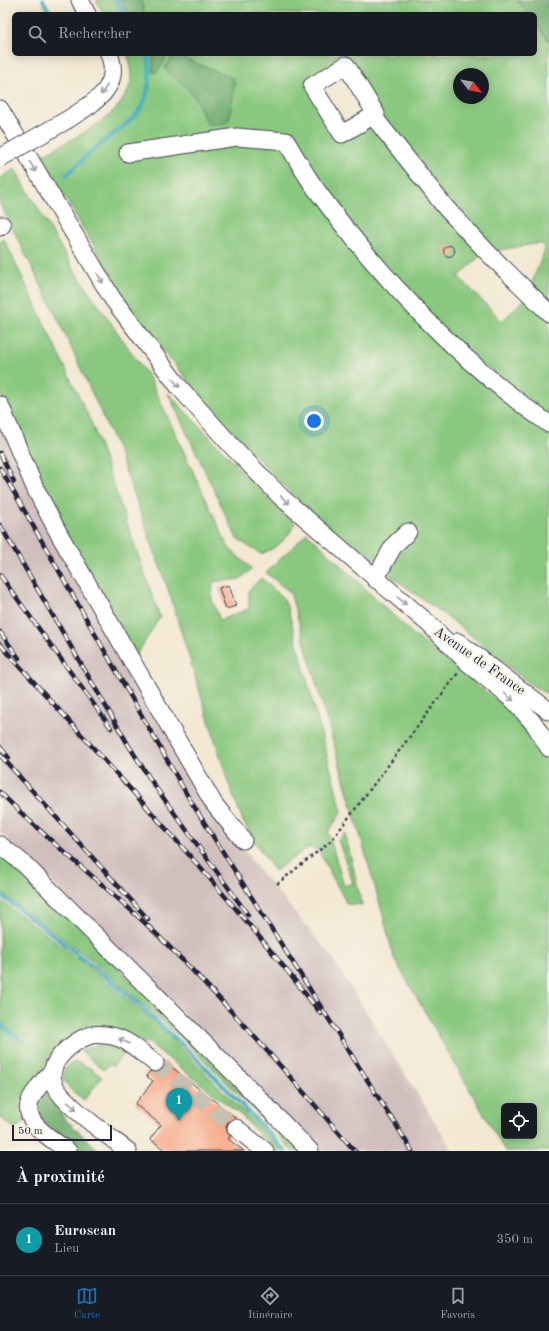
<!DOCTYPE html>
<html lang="fr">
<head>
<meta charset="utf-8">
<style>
  :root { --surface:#171b24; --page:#20242c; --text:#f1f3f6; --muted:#9ea1a6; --line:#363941; --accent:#1f6fb2 }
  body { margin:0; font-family:"Old Standard TT",serif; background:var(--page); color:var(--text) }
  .controls { position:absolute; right:12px; bottom:12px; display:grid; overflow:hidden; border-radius:6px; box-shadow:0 2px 10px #0003 }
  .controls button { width:36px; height:36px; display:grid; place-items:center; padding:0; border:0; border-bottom:1px solid var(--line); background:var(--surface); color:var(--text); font:20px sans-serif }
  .compass { position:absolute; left:453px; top:68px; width:36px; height:36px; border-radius:50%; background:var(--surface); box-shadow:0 2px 10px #0003; rotate:121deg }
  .scale { position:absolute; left:12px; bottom:10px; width:100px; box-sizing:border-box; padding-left:4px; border:2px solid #22223b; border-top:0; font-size:11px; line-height:14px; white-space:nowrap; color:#22223b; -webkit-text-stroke:3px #f7f3e8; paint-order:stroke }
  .you { position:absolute; left:314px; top:421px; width:14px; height:14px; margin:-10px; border:3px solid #fff; border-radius:50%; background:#1a73e8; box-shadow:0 0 0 6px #1a73e833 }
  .badge { display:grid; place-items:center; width:26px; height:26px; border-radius:50%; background:var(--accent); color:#fff; font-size:13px; font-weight:700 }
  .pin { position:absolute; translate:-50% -33px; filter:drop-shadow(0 1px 2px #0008) }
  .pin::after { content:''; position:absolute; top:21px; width:14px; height:12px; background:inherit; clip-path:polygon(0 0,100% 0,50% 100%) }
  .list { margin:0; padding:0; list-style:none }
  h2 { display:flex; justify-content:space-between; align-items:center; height:52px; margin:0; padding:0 16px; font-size:17px }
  h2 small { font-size:13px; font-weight:400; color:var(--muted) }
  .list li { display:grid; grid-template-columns:26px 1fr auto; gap:12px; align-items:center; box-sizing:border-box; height:72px; padding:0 16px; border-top:1px solid var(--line) }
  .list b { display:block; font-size:15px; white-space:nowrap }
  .list p { margin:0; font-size:13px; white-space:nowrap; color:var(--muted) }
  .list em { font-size:13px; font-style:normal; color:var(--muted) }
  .icon { flex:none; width:22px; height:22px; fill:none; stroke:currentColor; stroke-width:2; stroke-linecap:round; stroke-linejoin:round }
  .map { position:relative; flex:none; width:549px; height:1151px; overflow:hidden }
  .search { position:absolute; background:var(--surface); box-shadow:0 2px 10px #0003; left:12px; right:12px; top:12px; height:44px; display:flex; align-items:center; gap:10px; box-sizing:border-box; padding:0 14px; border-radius:6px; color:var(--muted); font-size:15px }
  .sheet { height:124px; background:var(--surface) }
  nav { display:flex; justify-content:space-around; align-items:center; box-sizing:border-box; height:56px; border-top:1px solid var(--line); background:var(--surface); font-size:11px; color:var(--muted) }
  nav a { display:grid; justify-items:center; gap:2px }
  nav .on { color:var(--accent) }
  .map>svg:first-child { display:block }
  .industrial { fill:#d1bfbd }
  .green { fill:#8ac87f; stroke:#56755d; fill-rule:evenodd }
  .forest { fill:#6fac6e; stroke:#486754 }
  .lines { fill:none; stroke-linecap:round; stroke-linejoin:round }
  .stream { stroke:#44b0c1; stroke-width:4 }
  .building { fill:#f7a685 }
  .minor-tunnel { stroke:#c9c0b4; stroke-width:17; stroke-dasharray:17 8; stroke-linecap:butt }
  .minor-casing { stroke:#414052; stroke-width:19 }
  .path { stroke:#414052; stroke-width:2.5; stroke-dasharray:3 3; stroke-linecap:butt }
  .minor { stroke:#fff; stroke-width:17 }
  .rail-casing { stroke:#22223b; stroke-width:4.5 }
  .rail { stroke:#f7f3e8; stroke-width:3; stroke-dasharray:9; stroke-linecap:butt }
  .minor-bridge-casing { stroke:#414052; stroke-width:19; stroke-linecap:butt }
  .minor-bridge { stroke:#fff; stroke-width:17 }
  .oneway { stroke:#9c9ca7 }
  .labels { text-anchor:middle; stroke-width:4; stroke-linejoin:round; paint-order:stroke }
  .street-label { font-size:14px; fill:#22223b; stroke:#f7f3e8 }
</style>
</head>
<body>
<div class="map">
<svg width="549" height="1151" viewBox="0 0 549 1151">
  <rect width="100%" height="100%" fill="#f7f3e8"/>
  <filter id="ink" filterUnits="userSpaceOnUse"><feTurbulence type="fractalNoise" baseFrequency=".025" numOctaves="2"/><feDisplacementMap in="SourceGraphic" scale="8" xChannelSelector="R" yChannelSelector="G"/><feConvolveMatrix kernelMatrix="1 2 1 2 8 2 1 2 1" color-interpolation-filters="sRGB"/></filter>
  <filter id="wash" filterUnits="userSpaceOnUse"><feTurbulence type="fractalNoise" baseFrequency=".012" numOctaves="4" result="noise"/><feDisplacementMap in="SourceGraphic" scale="16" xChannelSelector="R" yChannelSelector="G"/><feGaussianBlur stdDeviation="0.9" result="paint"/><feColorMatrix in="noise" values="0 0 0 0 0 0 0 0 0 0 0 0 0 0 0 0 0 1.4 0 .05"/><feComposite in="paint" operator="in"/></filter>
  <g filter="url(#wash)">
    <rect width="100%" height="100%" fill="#f3e8d2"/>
    <!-- industrial -->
    <polygon class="industrial" points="0,414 208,801 254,864 332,957 453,1151 315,1151 160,991 0,832"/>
    <!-- green -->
    <g class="green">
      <polygon points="96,0 517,0 528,14 104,14"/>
      <path d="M 535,23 L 549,41 L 549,307 L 530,287 L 545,250 L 540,243 L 483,253 L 459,277 L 502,321 L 526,298 L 549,318 L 549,694 L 541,691 L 529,683 L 453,621 L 362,555 L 289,491 L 223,422 L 163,351 L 133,311 L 40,156 C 76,136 150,108 127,54 L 535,54 ZM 346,65 L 373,116 L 342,134 L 312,86 ZM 459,74 L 483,74 L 483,98 L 459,98 Z"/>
      <polygon points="15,169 74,270 150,379 228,547 252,569 240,579 213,582 212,600 220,620 249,609 249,590 261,578 283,598 288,609 342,812 328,832 344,886 353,883 338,840 345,833 362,905 347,904 319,852 314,848 307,848 275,871 254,841 243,821 228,782 168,589 118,450 58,319 0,204 0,178"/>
      <polygon points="4,239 92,424 160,617 134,659 43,497 0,392 0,241"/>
      <path d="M 168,393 L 255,485 L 295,523 C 288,539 277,548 261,554 L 237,539 Z"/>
      <path d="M 307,533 L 414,635 L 520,719 L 538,744 L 549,768 L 549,1151 L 505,1151 L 394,958 L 383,915 L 290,592 L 266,573 ZM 504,1106 L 534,1106 L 534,1136 L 504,1136 Z"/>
      <polygon points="0,852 19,866 299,1151 292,1151 276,1132 180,1036 90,959 0,892"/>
      <polygon points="0,900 87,965 158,1025 282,1151 275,1151 242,1116 149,1043 131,1041 117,1032 48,1061 21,1099 19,1111 25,1120 16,1129 0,1118"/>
      <polygon points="103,1043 116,1044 136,1053 133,1057 124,1054 113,1066 110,1064 104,1070 80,1051"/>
      <path d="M 76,1062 L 90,1068 L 102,1077 L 84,1100 L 70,1089 L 62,1077 C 65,1068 67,1065 76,1062 Z"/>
    </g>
    <!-- forest -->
    <g class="forest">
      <polygon points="120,0 141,0 145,14 129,14"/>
      <polygon points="517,0 549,0 549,41 535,23 535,14 528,14"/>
      <polygon points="151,54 166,54 164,63 157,72 153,72 153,59"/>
      <path d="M 174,54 L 233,78 L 235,83 L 229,120 L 226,123 L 208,125 C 200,113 199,99 188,89 C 181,82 169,77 165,68 Z"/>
      <polygon points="43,1085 65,1119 100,1151 74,1151 34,1114"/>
    </g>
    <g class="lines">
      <!-- stream -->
      <g class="stream">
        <polyline points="43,0 51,14"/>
        <polyline points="116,0 125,14"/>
        <path d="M 66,175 C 77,165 87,155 98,146 C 122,126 146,117 149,81 C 150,72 150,63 147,54"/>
        <path d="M 0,895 C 54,936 109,976 159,1023 C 203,1063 244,1107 285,1151"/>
        <polyline points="0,1024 22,1041"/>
      </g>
    </g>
    <g id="blocks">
      <!-- building -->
      <g class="building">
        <circle cx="449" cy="251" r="5.5"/>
        <polygon points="229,585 236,606 226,609 219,588"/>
        <polygon points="165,1062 236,1118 228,1122 226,1126 227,1132 230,1136 228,1139 244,1151 166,1151 150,1139 161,1125 135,1104 153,1081 146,1076 150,1071 159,1072 163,1069"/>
      </g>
    </g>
  </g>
  <g filter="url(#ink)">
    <use href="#blocks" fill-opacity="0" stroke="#414052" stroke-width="1"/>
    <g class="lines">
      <!-- minor-tunnel -->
      <polyline class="minor-tunnel" points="155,1063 236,1128"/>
      <!-- minor casing -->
      <g class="minor-casing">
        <g id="minor">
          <polyline points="80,0 87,14"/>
          <polygon points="346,65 376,114 342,134 312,86"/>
          <polyline points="0,109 112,298 179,387 229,443 281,497 429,624 467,662 514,701 535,725 549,748"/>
          <polyline points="373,116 446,208 488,253 549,313"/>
          <path d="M 67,120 C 91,104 123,89 109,54"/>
          <path d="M 128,153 L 237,137 L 286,141 C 296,158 306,176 318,192 C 380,277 462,364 549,424"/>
          <polyline points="0,227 2,225"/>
          <polyline points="0,405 35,488 59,534 214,804 243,840"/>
          <polyline points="375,579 394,545 408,532"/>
          <polyline points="458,642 549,711"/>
          <polyline points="0,845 24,864 237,1076 310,1151"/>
          <path d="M 52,1071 C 46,1078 38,1086 33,1095 C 16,1120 52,1139 68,1151"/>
          <polyline points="236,1128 265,1151"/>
          <path d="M 128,1151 C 110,1137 61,1103 54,1084 C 45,1062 73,1041 91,1035 C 96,1034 107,1035 112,1036 C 128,1039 143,1054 155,1063"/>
        </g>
      </g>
      <!-- path -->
      <polyline class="path" points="277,884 331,841 458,673"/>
      <!-- minor -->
      <use href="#minor" class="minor"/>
      <!-- rail casing -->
      <g class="rail-casing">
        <g id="rail">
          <polyline points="0,453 14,482"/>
          <polyline points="0,468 190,800 392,1119"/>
          <polyline points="0,525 129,746 154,785 248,915"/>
          <polyline points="0,575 111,728"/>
          <polyline points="0,632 19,658"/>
          <path d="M 0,644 C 108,766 222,885 321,1014"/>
          <polyline points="0,747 9,758"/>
          <polyline points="0,755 148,919"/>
          <path d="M 0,792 C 45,839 97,878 144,922 C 219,994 287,1073 355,1151"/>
          <polyline points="390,1115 412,1151"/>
        </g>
      </g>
      <!-- rail -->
      <use href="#rail" class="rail"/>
      <!-- minor-bridge casing -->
      <g class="minor-bridge-casing">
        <polyline id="minor-bridge" points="0,158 67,120"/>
      </g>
      <!-- minor-bridge -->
      <use href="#minor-bridge" class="minor-bridge"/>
    </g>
    <!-- one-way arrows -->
    <defs><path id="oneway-shaft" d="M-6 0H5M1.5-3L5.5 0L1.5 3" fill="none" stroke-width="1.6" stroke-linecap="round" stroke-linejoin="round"/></defs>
    <g class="oneway">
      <use href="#oneway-shaft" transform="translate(104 90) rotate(123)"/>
      <use href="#oneway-shaft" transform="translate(33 167) rotate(60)"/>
      <use href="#oneway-shaft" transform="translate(100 278) rotate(59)"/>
      <use href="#oneway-shaft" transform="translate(176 383) rotate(51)"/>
      <use href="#oneway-shaft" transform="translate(285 500) rotate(43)"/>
      <use href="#oneway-shaft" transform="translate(402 601) rotate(40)"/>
      <use href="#oneway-shaft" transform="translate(509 697) rotate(40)"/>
      <use href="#oneway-shaft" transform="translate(124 1041) rotate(-153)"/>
      <use href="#oneway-shaft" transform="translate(72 1106) rotate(40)"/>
    </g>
  </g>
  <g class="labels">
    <!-- street labels -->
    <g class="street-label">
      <text transform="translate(480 660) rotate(35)" y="5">Avenue de France</text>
    </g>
  </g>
</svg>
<div class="controls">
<button><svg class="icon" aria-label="locate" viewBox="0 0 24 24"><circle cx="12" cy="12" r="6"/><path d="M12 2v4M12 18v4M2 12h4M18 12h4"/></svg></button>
</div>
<svg class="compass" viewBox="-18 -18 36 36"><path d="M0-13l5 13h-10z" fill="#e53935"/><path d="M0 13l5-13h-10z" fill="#9ea1a6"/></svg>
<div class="scale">50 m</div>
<div class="you"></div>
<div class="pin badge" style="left:179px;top:1121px;background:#0f9aa8">1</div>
<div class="search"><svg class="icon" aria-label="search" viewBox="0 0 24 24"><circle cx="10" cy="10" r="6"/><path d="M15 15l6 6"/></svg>Rechercher</div>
</div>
<section class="sheet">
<h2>À proximité<small></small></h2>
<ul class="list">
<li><span class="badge" style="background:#0f9aa8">1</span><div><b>Euroscan</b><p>Lieu</p></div><em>350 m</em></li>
</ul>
</section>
<nav>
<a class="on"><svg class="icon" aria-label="map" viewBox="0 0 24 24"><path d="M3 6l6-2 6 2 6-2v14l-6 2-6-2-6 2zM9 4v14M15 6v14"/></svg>Carte</a>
<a><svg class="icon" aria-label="directions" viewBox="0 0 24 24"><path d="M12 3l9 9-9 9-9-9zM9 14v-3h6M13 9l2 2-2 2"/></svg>Itinéraire</a>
<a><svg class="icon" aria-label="saved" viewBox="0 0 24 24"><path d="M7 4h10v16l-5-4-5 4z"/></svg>Favoris</a>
</nav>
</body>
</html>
